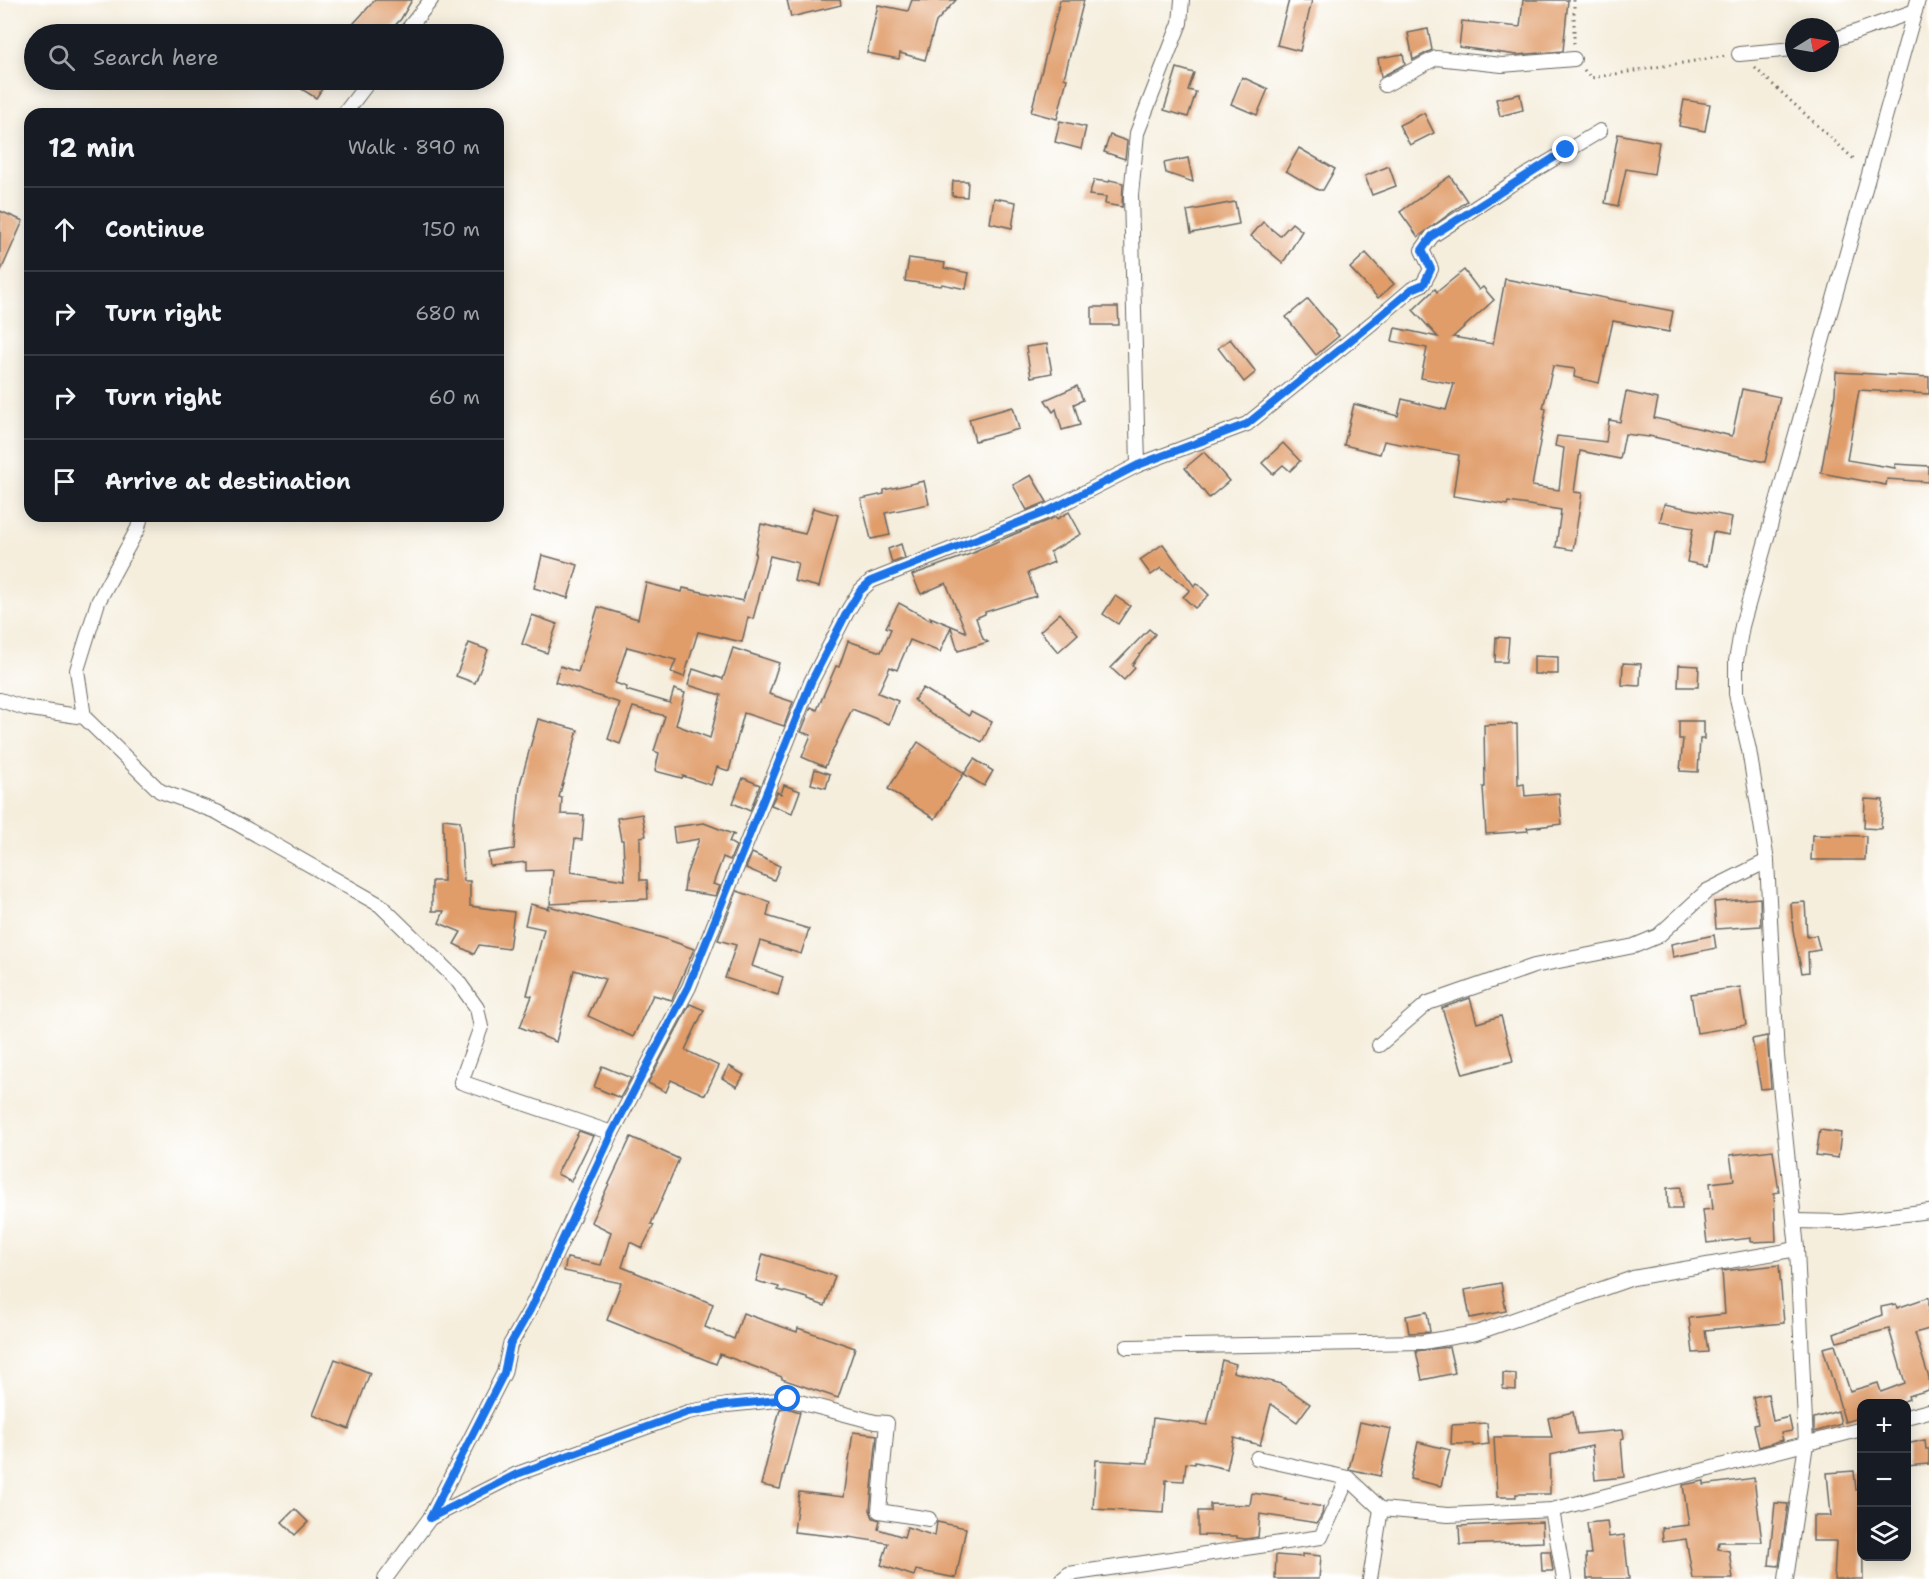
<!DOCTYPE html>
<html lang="en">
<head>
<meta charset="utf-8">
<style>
  :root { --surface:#171b24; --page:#242831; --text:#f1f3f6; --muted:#9ea1a6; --line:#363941 }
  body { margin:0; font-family:"Shantell Sans",sans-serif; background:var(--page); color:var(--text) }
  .controls { position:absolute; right:18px; bottom:18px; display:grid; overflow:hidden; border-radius:12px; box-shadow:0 3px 15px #0003 }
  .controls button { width:54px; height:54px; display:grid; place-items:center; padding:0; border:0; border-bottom:2px solid var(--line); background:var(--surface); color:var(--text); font:30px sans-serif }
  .compass { position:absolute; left:1785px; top:18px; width:54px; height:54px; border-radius:50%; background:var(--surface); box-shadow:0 3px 15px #0003; rotate:79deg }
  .stop { position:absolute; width:18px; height:18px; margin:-14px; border:4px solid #1a73e8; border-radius:50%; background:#fff }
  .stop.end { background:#1a73e8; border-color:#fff; box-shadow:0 2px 6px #0008 }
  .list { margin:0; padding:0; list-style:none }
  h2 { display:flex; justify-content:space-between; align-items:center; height:78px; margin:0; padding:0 24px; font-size:26px }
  h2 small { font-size:20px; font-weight:400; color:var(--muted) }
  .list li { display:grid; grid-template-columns:39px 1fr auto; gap:18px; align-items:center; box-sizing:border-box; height:84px; padding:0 24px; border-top:2px solid var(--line) }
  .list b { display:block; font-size:22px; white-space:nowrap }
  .list em { font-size:20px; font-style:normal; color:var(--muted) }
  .icon { flex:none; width:33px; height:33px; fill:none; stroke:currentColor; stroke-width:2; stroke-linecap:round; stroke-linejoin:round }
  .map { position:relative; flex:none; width:1929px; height:1579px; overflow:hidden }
  .search { position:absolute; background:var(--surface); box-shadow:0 3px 15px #0003; left:24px; top:24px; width:480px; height:66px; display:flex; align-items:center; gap:15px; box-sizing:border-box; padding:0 21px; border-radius:33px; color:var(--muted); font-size:22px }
  .panel { position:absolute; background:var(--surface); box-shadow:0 3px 15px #0003; left:24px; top:108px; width:480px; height:414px; border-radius:18px }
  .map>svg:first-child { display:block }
  .building { fill:#e09c69 }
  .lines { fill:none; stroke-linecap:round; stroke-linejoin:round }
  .street-casing { stroke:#686660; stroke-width:16 }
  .path { stroke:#686660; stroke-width:3; stroke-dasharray:1.5 4.5; stroke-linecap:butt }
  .street { stroke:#fff; stroke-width:14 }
  .route { stroke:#1a73e8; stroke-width:8 }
</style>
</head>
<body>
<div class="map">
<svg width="1929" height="1579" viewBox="0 0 1929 1579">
  <rect width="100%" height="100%" fill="#fff"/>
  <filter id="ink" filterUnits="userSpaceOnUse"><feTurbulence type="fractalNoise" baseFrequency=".0167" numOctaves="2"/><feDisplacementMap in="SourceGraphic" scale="12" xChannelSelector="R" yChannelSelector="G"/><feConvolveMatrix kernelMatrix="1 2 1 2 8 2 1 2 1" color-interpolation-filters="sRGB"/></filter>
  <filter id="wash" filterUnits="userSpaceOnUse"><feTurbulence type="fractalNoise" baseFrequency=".008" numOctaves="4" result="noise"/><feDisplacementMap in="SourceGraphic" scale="24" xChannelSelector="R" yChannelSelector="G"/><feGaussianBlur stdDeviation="1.35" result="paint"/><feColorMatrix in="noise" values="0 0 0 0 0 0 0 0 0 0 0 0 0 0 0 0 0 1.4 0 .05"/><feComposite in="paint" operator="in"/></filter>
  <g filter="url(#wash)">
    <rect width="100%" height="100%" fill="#f5eedd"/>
    <g id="blocks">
      <!-- building -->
      <g class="building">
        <polygon points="375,0 412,0 401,19 387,34 344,34"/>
        <polygon points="787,0 840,0 841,5 791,17"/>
        <polygon points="912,0 956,0 936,22 925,60 900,53 899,59 867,53 878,5 908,11"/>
        <polygon points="1060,0 1084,0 1064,78 1067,79 1057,119 1031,112"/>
        <polygon points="1289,0 1312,0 1300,51 1277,45"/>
        <polygon points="1523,0 1568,0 1563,51 1517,55 1459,47 1462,21 1520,27"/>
        <polygon points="1428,29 1432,50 1413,60 1408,33"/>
        <polygon points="1403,54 1405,64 1381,77 1378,58"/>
        <polygon points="1177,68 1194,73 1188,90 1196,92 1188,117 1164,110"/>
        <polygon points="1242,77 1268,89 1257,115 1231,104"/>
        <polygon points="287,80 328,80 316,98"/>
        <polygon points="1520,94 1523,110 1500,116 1496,99"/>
        <polygon points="1684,100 1710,104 1705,131 1679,126"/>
        <polygon points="1424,113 1434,133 1410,145 1399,125"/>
        <polygon points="1060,121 1086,127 1081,149 1055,142"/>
        <polygon points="1618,134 1659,142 1654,174 1626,169 1618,206 1605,203"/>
        <polygon points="1110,135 1127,141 1125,159 1104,152"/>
        <polygon points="1299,148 1335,169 1323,190 1318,190 1286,171"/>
        <polygon points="1188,158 1193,182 1166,173 1164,163"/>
        <polygon points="1389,166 1396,186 1372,195 1365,176"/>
        <polygon points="1450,176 1467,201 1418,237 1400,212"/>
        <polygon points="1094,180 1109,182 1110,180 1123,183 1122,207 1105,204 1106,197 1089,195"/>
        <polygon points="953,181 968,181 967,197 952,196"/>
        <polygon points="994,198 1016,202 1012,228 990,223"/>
        <polygon points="1235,202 1239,224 1191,233 1187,211"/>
        <polygon points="0,211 23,221 0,273"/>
        <polygon points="1263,222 1280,236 1292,223 1302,231 1283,263 1251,236"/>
        <polygon points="1366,253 1394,284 1378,298 1350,268"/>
        <polygon points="909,258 945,263 944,268 969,273 966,289 942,284 941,286 905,281"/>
        <polygon points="1464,270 1479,290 1483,287 1494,300 1453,337 1493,344 1505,279 1673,311 1669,332 1613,321 1599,383 1574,377 1575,369 1553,366 1543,408 1546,409 1532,486 1559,490 1564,448 1555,446 1557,436 1606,442 1609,420 1620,422 1626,392 1658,399 1654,418 1732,436 1742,389 1780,397 1765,462 1649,436 1649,437 1625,434 1620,459 1580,451 1574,492 1582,493 1573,550 1556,547 1561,510 1508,502 1507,505 1453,496 1459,455 1384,441 1380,454 1344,445 1354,404 1398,416 1402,399 1446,410 1454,384 1421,378 1427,348 1392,341 1395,328 1438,337 1413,310 1435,289 1437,292"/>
        <polygon points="1308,299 1339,336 1316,355 1286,317"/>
        <polygon points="1092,307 1118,307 1119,325 1092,325"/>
        <polygon points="1230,339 1256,372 1244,382 1218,348"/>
        <polygon points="1047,344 1052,373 1031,377 1026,347"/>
        <polygon points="1836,372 1929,377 1929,394 1859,390 1847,460 1895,468 1895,464 1929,466 1929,482 1887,479 1886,485 1821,473 1835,394"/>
        <polygon points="1077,386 1083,400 1074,404 1080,425 1062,430 1056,409 1053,412 1045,400"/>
        <polygon points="1013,407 1019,429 975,441 969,419"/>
        <polygon points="1283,443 1300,461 1290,471 1283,465 1273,474 1262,463"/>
        <polygon points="1204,452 1229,481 1209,498 1185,468"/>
        <polygon points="1031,475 1047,502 1027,510 1013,485"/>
        <polygon points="924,481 929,504 885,513 890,535 871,539 861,499 884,494 884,490"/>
        <polygon points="1664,504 1732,517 1729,535 1713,532 1707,566 1687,562 1693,528 1660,522"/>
        <polygon points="813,508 838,515 819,587 794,581 798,563 770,556 753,619 748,617 742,642 698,632 684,677 671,672 676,660 627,647 615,683 627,687 626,690 670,703 674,689 685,693 676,725 710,738 721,695 688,685 693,669 723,679 733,648 779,663 769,694 793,702 784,726 744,713 729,771 717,767 711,785 683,776 682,778 655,771 659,753 654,751 665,716 633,707 620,744 608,739 620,703 555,682 560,666 578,672 598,607 638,619 646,583 682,592 683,588 743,601 756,553 755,553 761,524 805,534"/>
        <polygon points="1069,512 1081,534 1050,552 1054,562 1028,573 1036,596 985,612 985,614 976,618 983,639 988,642 958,651 951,627 940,652 910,640 897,670 890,667 878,693 898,701 889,724 852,709 825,767 802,757 811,735 801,732 811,707 817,710 836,666 839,667 848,641 881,652 891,629 886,627 899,603 932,621 930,617 966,632 946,583 921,594 912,575 976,552 975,551 1010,536 1056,517 1057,519"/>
        <polygon points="901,544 905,558 892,563 888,549"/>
        <polygon points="1163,544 1194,586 1197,583 1209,595 1195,608 1183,597 1190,590 1161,568 1151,575 1140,560"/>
        <polygon points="542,555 578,565 568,598 534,588"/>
        <polygon points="1115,596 1130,606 1118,624 1103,614"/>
        <polygon points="1060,613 1078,634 1058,652 1040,631"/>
        <polygon points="532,615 557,624 547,653 522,644"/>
        <polygon points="1149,629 1155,634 1132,665 1135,668 1124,680 1111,668"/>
        <polygon points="1496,637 1509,638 1507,662 1495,662"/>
        <polygon points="469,643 488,650 475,683 456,676"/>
        <polygon points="1534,656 1558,657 1558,674 1534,674"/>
        <polygon points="1623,663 1641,664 1640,686 1622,685"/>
        <polygon points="1679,665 1699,666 1698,687 1678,687"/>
        <polygon points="923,688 969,716 971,711 992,722 982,742 932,715 914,700"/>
        <polygon points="538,719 578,730 559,797 562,798 561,814 584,815 582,840 575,839 571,872 625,880 623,840 621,840 617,818 642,814 646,836 640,837 640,880 647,880 648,899 550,904 553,870 526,871 526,862 490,866 488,853 514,849 520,784"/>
        <polygon points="1679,721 1704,721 1704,739 1700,739 1698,772 1680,771 1683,739 1679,739"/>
        <polygon points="1517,724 1518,785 1524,784 1525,796 1559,793 1562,824 1527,828 1528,831 1486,834 1483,787 1485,787 1484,725"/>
        <polygon points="918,742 964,773 935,819 888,789"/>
        <polygon points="974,759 993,771 984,786 964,774"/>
        <polygon points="815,769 830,774 826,788 811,784"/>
        <polygon points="743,778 760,785 750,811 733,803"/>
        <polygon points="784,785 800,791 792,813 771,805 777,792 781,794"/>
        <polygon points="1865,799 1883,800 1881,829 1864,828"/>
        <polygon points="443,819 460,821 464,881 470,881 470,906 514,912 509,949 479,945 474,954 454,944 461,932 439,923 444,911 432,911 432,881 444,881"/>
        <polygon points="704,823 735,835 732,835 729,842 736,846 730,860 723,857 713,884 720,886 716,896 684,891 686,875 699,839 675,843 673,827"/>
        <polygon points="1812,835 1866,836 1865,860 1811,860"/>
        <polygon points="752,853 780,866 774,880 746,868"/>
        <polygon points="737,891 770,902 767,916 809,929 801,954 760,941 752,966 783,977 778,995 725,978 736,945 718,940"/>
        <polygon points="1760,898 1761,926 1716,929 1714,902"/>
        <polygon points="1805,902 1807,937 1816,935 1820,950 1808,952 1809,972 1802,973 1793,931 1791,903"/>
        <polygon points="530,904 549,909 549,906 666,939 694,949 672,1000 653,995 633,1037 588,1016 605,979 574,970 556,1042 520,1027 532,996 527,995 544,929 525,925"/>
        <polygon points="1714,935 1716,948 1673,957 1671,944"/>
        <polygon points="1740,987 1746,1025 1697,1033 1691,994"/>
        <polygon points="1470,998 1477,1023 1501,1016 1513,1061 1463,1074 1442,1008"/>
        <polygon points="690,1004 704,1010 685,1050 719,1066 705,1095 671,1080 666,1092 648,1083"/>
        <polygon points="1767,1036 1771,1088 1761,1089 1752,1039"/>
        <polygon points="602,1066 631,1078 620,1098 594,1087"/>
        <polygon points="729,1066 744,1075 737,1087 722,1078"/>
        <polygon points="1820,1130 1841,1133 1838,1158 1816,1155"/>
        <polygon points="579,1131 593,1136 571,1181 557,1174"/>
        <polygon points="631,1137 679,1159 651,1224 654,1225 642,1248 630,1242 622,1267 713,1304 705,1327 734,1339 743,1313 797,1332 798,1328 855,1348 838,1398 782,1379 782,1377 720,1354 716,1364 607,1320 621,1283 564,1271 567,1258 601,1265 611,1232 591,1222"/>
        <polygon points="1773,1150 1779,1192 1774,1193 1776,1241 1751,1242 1751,1238 1707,1243 1703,1210 1713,1209 1710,1183 1734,1180 1730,1155"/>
        <polygon points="1681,1187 1682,1209 1668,1209 1667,1188"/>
        <polygon points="763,1254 835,1276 825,1306 808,1300 808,1298 778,1290 779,1287 756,1281"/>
        <polygon points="1779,1265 1784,1323 1705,1330 1708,1352 1693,1353 1689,1318 1725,1314 1722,1271"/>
        <polygon points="1501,1283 1506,1311 1470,1318 1465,1290"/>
        <polygon points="1929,1297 1929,1329 1915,1333 1929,1378 1929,1390 1908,1396 1909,1399 1897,1404 1862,1404 1862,1417 1845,1422 1823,1348 1835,1345 1850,1391 1878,1383 1881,1392 1905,1383 1889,1329 1837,1342 1834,1334 1882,1315 1881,1307 1896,1304 1897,1308"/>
        <polygon points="1427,1312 1430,1332 1409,1333 1406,1316"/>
        <polygon points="1449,1347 1455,1373 1422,1380 1416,1351"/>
        <polygon points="335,1359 370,1373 349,1429 313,1415"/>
        <polygon points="1222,1360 1236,1364 1233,1372 1281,1384 1310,1404 1297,1422 1271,1404 1260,1445 1234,1438 1227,1469 1195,1462 1195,1464 1186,1463 1184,1481 1166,1480 1164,1513 1093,1509 1096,1460 1148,1463 1153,1418 1207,1425"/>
        <polygon points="1503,1373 1516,1374 1516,1390 1503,1389"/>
        <polygon points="1768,1394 1773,1421 1789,1417 1792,1431 1781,1433 1783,1440 1759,1447 1754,1425 1758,1424 1753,1397"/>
        <polygon points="787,1408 800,1412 780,1489 761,1485 780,1409"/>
        <polygon points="1838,1411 1841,1424 1814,1432 1814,1418"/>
        <polygon points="1573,1412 1577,1434 1623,1430 1624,1438 1621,1439 1624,1477 1595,1480 1592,1446 1550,1455 1550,1494 1516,1494 1516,1497 1497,1497 1494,1437 1552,1437 1548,1418"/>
        <polygon points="1360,1422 1391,1429 1380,1476 1349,1469"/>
        <polygon points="1487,1423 1489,1444 1473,1446 1473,1444 1451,1444 1452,1425"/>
        <polygon points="853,1432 877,1435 870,1510 873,1518 880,1520 878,1529 904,1537 907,1527 935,1536 937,1522 966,1528 956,1578 916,1570 914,1576 881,1565 888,1543 849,1537 849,1538 794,1532 799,1492 844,1497"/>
        <polygon points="1925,1440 1926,1449 1929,1449 1929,1464 1906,1466 1906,1444"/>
        <polygon points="1418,1442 1450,1450 1441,1486 1410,1479"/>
        <polygon points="1854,1471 1856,1490 1862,1489 1863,1579 1834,1579 1836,1541 1813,1541 1813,1516 1831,1516 1827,1473"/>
        <polygon points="1754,1478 1762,1542 1719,1542 1718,1549 1729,1551 1733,1579 1693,1579 1686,1539 1663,1542 1662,1528 1689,1525 1683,1485 1704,1481 1704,1485"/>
        <polygon points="1252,1493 1286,1498 1285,1500 1323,1507 1322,1514 1317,1523 1260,1514 1258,1537 1246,1539 1237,1538 1237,1536 1198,1535 1198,1511 1210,1511 1210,1504 1250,1505"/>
        <polygon points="1775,1503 1788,1504 1779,1566 1769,1565"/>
        <polygon points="295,1509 308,1522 295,1535 282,1522"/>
        <polygon points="1607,1521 1609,1537 1624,1535 1629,1579 1587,1579 1586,1554 1591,1554 1587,1523"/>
        <polygon points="1542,1522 1543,1542 1460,1545 1459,1526"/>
        <polygon points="1541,1551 1550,1551 1553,1571 1542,1571"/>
        <polygon points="1302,1554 1321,1556 1319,1579 1275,1579 1276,1555 1302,1557"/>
      </g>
    </g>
  </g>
  <g filter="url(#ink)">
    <use href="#blocks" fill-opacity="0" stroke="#686660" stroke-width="1.5"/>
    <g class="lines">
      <!-- street casing -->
      <g class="street-casing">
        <g id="street">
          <polyline points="404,34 431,0"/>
          <polyline points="1830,41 1915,11"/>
          <polyline points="1739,54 1794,49"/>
          <polyline points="1385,85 1436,58 1502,65 1574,59"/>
          <polyline points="344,114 370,80"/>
          <polyline points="1138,465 1131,195 1137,133 1180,23 1182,0"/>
          <polyline points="0,700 25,708 84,717 160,791 217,812 380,905 457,980 477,1008 481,1027 461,1082 612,1133"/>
          <polyline points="84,717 77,670 98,602 138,528 141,516"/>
          <polyline points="1379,1045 1428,1003 1534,966 1634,946 1658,936 1707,891 1767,861"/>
          <polyline points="1795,1221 1842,1222 1929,1211"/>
          <polyline points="1127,1347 1423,1342 1476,1333 1633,1278 1797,1249"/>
          <polyline points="1906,1417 1929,1411"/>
          <polyline points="1257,1458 1348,1478 1381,1509 1448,1515 1552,1510 1862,1429"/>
          <polyline points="1552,1510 1564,1579"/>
          <polyline points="430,1518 517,1474 688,1412 727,1405 788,1399 875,1422 887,1423 879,1511 929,1519"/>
          <polyline points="385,1579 430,1518 504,1373 510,1345 530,1310 612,1133 689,987 811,682 847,612 860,591 871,581 1048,511 1138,465 1247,424 1372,323 1412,289 1423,284 1431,269 1422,250 1432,236 1510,185 1600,131"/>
          <polyline points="1063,1579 1069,1574 1321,1537 1348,1478"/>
          <polyline points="1370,1579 1381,1509"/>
          <polyline points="1786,1579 1806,1444 1797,1249 1777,1056 1767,861 1749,750 1736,694 1736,661 1742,626 1918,0"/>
        </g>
      </g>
      <!-- path -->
      <g class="path">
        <polyline points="1574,0 1574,46"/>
        <polyline points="1755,68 1856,161"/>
        <polyline points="1584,70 1591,78 1725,56"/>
      </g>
      <!-- street -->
      <use href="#street" class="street"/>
    </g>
  </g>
  <g class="lines" filter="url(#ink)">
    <!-- route -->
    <polyline class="route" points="788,1399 727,1405 688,1412 517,1474 430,1518 504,1373 510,1345 530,1310 612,1133 688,987 811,682 847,612 860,591 871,581 1048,511 1138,465 1247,424 1372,323 1412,289 1424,284 1431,269 1422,250 1432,236 1566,150"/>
  </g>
</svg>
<div class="controls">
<button>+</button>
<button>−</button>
<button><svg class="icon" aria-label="layers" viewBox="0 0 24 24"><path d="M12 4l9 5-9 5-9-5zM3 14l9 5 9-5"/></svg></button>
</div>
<svg class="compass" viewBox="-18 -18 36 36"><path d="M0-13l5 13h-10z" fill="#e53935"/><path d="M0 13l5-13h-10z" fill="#9ea1a6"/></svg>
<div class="stop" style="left:788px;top:1399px"></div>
<div class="stop end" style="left:1566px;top:150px"></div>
<div class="search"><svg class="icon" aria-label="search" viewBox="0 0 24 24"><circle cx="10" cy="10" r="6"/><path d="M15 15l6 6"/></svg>Search here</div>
<section class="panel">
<h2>12 min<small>Walk · 890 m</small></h2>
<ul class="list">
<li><svg class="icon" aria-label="ahead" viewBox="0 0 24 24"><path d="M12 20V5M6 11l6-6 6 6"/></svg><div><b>Continue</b></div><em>150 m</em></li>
<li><svg class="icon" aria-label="right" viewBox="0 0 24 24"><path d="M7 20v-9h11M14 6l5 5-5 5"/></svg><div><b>Turn right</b></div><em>680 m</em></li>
<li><svg class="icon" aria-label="right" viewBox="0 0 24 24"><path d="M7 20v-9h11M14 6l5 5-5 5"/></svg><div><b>Turn right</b></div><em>60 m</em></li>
<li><svg class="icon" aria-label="arrive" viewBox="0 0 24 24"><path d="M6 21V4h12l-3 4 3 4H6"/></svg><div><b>Arrive at destination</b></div></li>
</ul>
</section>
</div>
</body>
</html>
